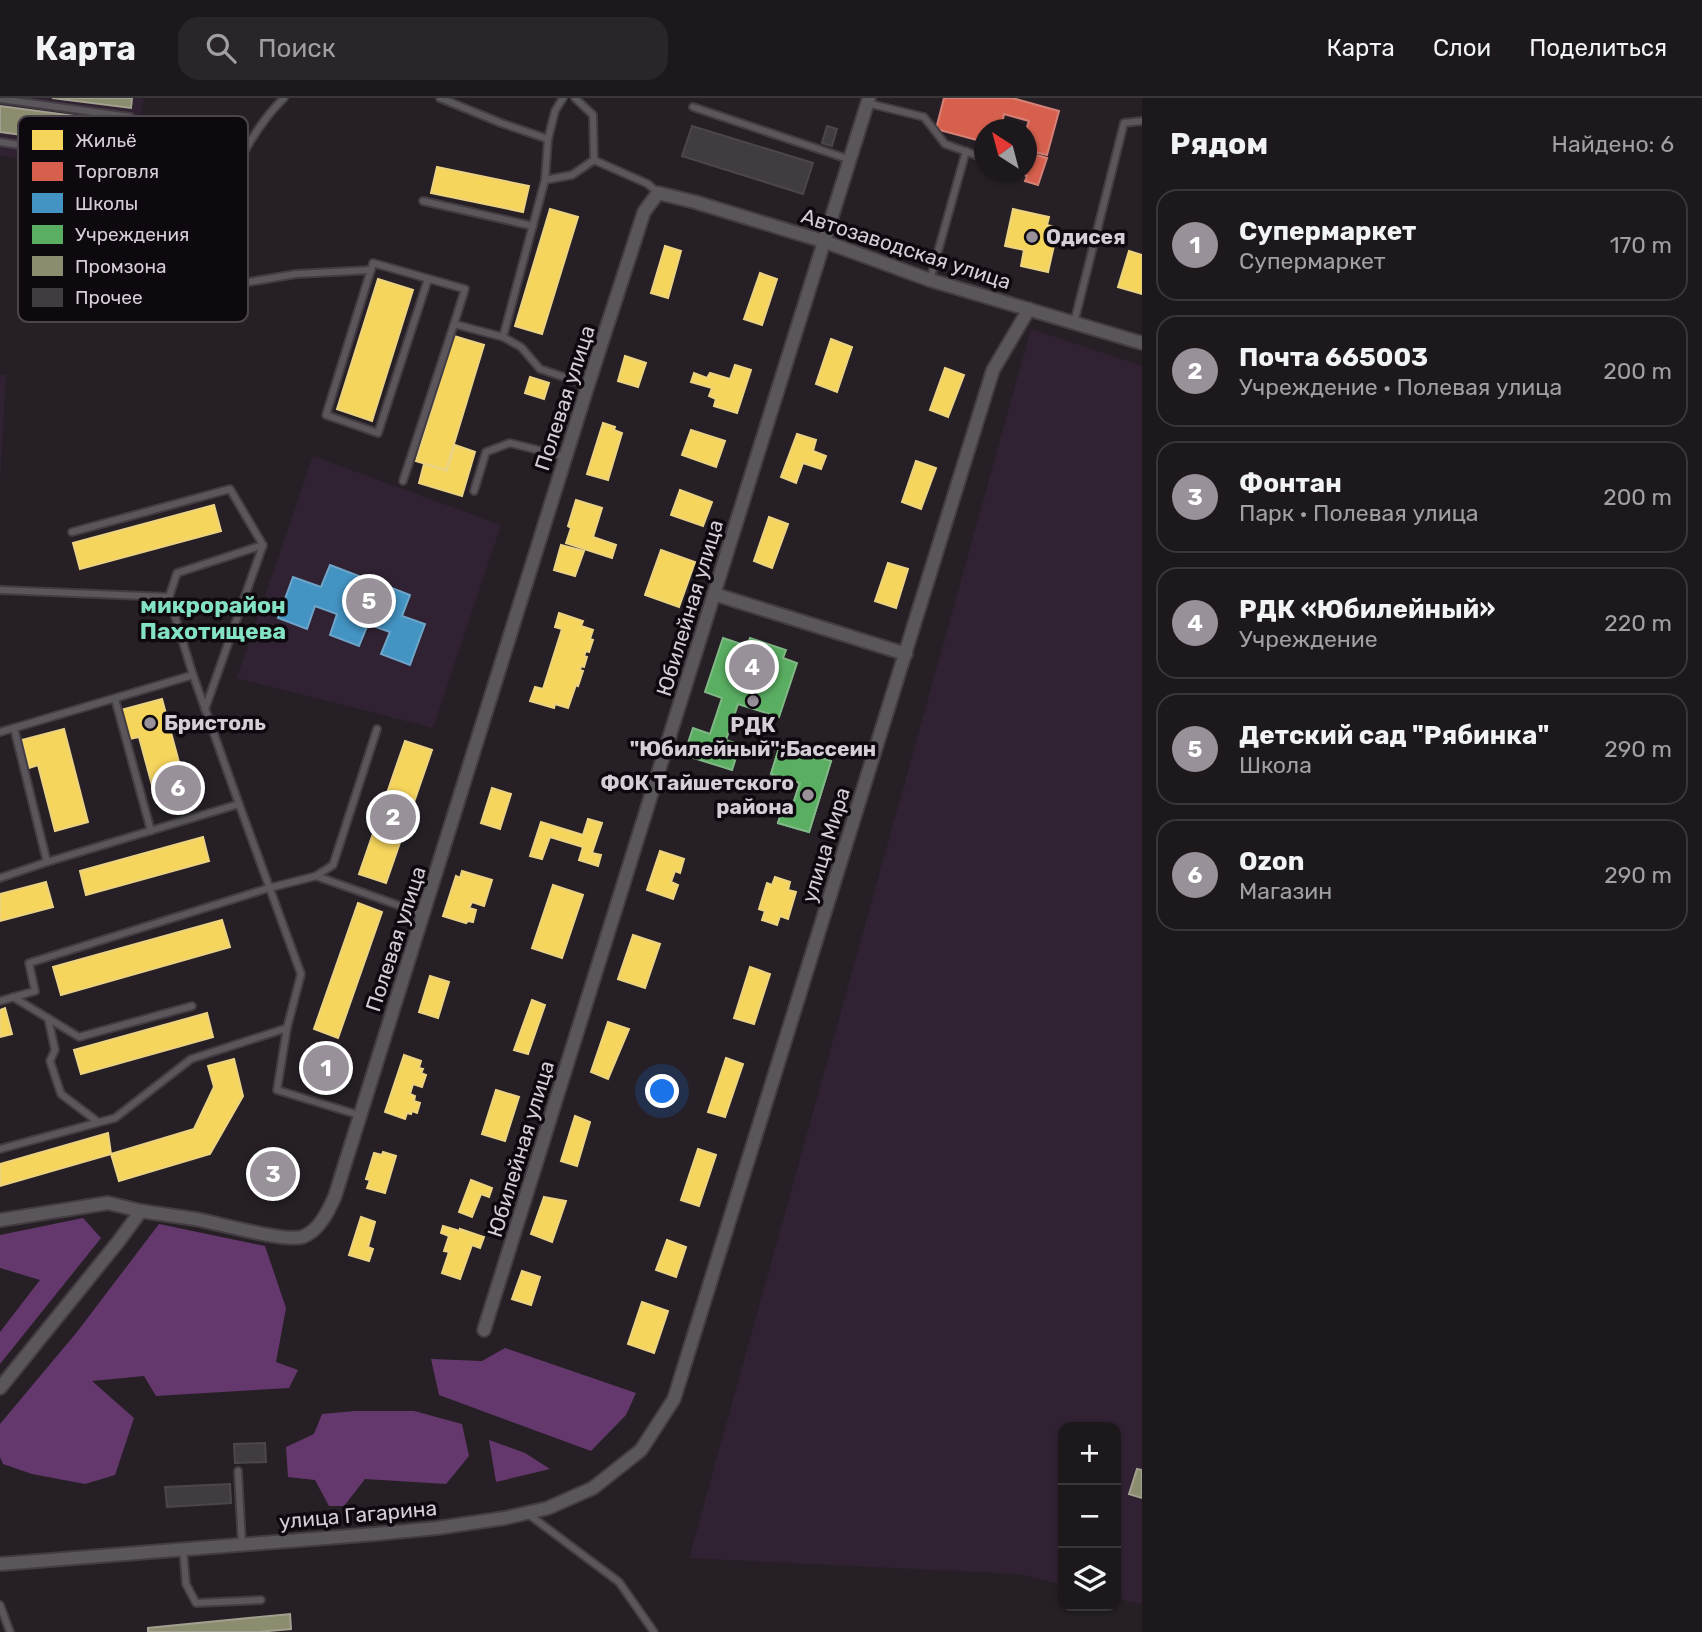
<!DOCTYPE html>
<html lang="ru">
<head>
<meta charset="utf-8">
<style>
  :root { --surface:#1c181c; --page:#292529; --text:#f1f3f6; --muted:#a0a0a3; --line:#3a373b; --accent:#989199 }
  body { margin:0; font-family:Rubik,sans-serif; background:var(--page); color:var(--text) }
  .controls { position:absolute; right:21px; bottom:21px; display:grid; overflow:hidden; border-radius:14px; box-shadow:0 2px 5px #0004 }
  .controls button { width:63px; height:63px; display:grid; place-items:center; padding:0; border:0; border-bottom:2px solid var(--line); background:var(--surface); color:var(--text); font:35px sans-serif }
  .compass { position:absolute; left:974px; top:21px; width:63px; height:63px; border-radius:50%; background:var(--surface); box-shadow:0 2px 5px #0004; rotate:324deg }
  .you { position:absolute; left:663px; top:994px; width:24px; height:24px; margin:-18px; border:5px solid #fff; border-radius:50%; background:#1a73e8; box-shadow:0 0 0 10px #1a73e833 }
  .badge { display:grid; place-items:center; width:46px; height:46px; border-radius:50%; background:var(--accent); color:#fff; font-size:23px; font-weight:700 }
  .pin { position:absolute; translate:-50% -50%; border:4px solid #fff; box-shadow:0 2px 7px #0006 }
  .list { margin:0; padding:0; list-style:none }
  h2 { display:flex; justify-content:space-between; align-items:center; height:91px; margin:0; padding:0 28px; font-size:30px }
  h2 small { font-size:23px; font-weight:400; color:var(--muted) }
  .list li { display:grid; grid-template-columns:46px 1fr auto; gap:21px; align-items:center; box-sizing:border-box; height:112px; margin:0 14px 14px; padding:0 14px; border:2px solid var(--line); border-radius:21px }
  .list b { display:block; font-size:26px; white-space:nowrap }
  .list p { margin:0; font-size:23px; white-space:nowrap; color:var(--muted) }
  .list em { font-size:23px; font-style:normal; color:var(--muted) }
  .icon { flex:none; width:38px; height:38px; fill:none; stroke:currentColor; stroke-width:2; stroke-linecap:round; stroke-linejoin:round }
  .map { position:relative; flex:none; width:1142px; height:1534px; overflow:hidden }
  header { display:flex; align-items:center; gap:42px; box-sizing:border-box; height:98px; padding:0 35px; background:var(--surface); border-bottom:2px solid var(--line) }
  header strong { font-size:33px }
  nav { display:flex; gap:38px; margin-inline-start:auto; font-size:24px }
  .search { width:490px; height:63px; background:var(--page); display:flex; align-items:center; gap:18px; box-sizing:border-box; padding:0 24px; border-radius:21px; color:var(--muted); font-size:26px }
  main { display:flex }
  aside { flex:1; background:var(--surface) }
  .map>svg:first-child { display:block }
  .built { fill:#302232 }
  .forest { fill:#65386d }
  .homes { fill:#f6d55c; stroke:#ecd381; stroke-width:2 }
  .shops { fill:#d6604d; stroke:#d68176; stroke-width:2 }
  .schools { fill:#4393c3; stroke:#6fa5c9; stroke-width:2 }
  .public { fill:#5aae61; stroke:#7fb884; stroke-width:2 }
  .industry { fill:#8c8c6e; stroke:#a2a08e; stroke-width:2 }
  .building { fill:#413c41; stroke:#4b464c; stroke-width:2 }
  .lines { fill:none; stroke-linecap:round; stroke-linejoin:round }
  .service-casing { stroke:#433d43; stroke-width:10 }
  .minor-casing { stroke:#433d43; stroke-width:16 }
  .service { stroke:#5b565c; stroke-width:6 }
  .minor { stroke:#5b565c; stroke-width:12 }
  .poi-dot { fill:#989199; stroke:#0e090f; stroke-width:2.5 }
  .labels { text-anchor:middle; stroke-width:7; stroke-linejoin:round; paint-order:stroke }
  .poi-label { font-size:21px; font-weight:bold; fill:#d6ced7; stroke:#0e090f; text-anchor:start }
  .street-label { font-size:21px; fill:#d6ced7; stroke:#0e090f }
  .neighbourhood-label { font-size:23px; font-weight:bold; fill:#83e1c4; stroke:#0e090f }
  .key { fill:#0e090f; stroke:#4a444b; stroke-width:2 }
  .key-label { font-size:19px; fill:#d6ced7 }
</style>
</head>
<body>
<header>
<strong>Карта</strong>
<div class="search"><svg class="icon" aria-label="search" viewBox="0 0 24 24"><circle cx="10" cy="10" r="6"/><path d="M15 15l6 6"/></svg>Поиск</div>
<nav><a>Карта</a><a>Слои</a><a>Поделиться</a></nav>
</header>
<main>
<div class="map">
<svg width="1142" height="1534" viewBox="0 0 1142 1534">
  <rect width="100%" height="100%" fill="#262026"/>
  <!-- built -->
  <g class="built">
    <polygon points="0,0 144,0 125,82 0,57"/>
    <polygon points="1031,231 1142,268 1142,1506 1116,1500 1116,1329 1063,1329 1063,1487 1018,1476 689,1460"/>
    <polygon points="0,277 6,277 0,384"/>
    <polygon points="313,358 501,427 433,630 237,580"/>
  </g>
  <!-- forest -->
  <g class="forest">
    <polygon points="83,1120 101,1140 0,1266 0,1234 40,1182 0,1170 0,1137"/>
    <polygon points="159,1126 265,1148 286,1210 276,1264 298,1272 289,1290 156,1298 144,1278 92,1283 134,1320 115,1377 85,1386 32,1376 3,1366 0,1359 0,1326 77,1234"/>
    <polygon points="505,1250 636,1295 626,1317 591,1353 439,1297 431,1261 482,1263"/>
    <polygon points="355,1313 414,1313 462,1326 469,1358 446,1386 365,1381 344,1408 329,1408 315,1382 288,1379 286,1349 314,1336 322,1316"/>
    <polygon points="489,1342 525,1355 550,1371 496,1384"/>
  </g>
  <!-- homes -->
  <g class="homes">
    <polygon points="437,69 529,88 523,114 431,95"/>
    <polygon points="550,111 578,119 542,236 515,228"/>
    <polygon points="1013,111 1049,119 1047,127 1058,130 1048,174 1021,168 1024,152 1005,148"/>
    <polygon points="665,148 681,153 668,200 651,195"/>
    <polygon points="1129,153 1142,157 1142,196 1118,189"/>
    <polygon points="760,175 777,181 762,227 744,221"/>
    <polygon points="378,181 413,192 372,323 337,311"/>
    <polygon points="454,238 484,247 446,372 416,363"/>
    <polygon points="831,241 852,249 837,294 816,286"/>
    <polygon points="625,258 646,265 638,289 618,283"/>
    <polygon points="735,267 751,272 737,315 714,308 716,301 709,298 712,290 691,284 694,275 707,280 710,275 730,281"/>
    <polygon points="945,270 964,277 948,319 930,312"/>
    <polygon points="530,279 549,285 544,301 525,295"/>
    <polygon points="603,325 615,329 614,332 622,335 608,382 587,376"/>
    <polygon points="691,332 725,343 716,369 682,357"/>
    <polygon points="797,336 816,342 813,353 826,358 821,371 803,365 796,385 781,379"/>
    <polygon points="455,347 475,354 462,398 419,385 424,366 447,373"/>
    <polygon points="916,363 936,370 921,411 902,404"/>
    <polygon points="680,392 712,404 703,428 671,417"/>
    <polygon points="576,402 602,410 593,439 616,447 612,460 566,445 571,430 568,428"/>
    <polygon points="214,407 221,433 80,471 73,445"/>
    <polygon points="769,419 788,426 772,470 754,463"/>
    <polygon points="561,447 584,453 575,478 554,472"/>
    <polygon points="661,452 695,464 679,509 645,497"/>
    <polygon points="888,465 908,471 896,510 875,503"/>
    <polygon points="559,515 583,523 581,528 593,532 590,541 593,542 589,554 586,553 584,558 587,559 584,569 581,568 580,572 583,573 578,588 576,587 568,610 555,606 554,610 530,603 535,589 543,591 562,531 555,529"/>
    <polygon points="162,601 187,694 156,702 139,639 129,641 121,612"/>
    <polygon points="64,631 88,724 55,733 38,667 29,670 22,642"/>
    <polygon points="405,643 432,652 386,785 359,776"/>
    <polygon points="492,690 511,696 500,731 481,725"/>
    <polygon points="588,721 602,725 592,755 601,757 598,768 579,762 583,749 550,739 542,761 530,758 541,724 583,737"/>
    <polygon points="203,739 209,763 86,797 80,773"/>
    <polygon points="660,753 684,761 680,775 675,773 671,784 678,787 673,801 647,792"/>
    <polygon points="462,773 492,782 484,808 472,804 469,810 476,812 473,824 468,823 466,825 443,818 456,778 460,780"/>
    <polygon points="775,779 790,784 788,792 796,794 788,821 780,818 777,827 762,822 765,813 759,811 767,785 772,787"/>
    <polygon points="46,784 53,809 0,823 0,796"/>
    <polygon points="553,787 583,797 562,860 532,850"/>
    <polygon points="358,805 382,814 338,940 314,931"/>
    <polygon points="222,822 230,849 61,897 53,869"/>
    <polygon points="633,837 660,846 645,890 618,881"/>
    <polygon points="750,869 770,876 754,926 734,920"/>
    <polygon points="430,878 449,884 438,920 419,914"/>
    <polygon points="532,902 545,907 528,956 514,952"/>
    <polygon points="5,910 12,936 0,939 0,912"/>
    <polygon points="207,915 213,939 81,976 74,952"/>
    <polygon points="608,924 629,931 608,981 591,974"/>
    <polygon points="404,957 421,963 419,970 423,971 421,975 426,977 422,989 413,986 410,996 415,998 414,1003 420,1005 417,1015 412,1013 411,1016 407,1015 405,1021 385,1014"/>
    <polygon points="726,960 743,966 725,1019 708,1014"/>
    <polygon points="234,961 243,998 210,1056 119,1083 111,1056 194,1031 214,989 208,968"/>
    <polygon points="496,992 519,999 505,1043 482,1036"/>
    <polygon points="575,1018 590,1024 577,1068 561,1063"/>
    <polygon points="108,1035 111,1056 0,1088 0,1066"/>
    <polygon points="698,1051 716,1057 699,1108 681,1102"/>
    <polygon points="383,1054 396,1058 385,1095 367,1090 370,1082 366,1081 374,1055 382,1057"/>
    <polygon points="471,1082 492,1090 489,1099 481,1096 472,1119 459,1114"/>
    <polygon points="544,1099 566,1103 552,1144 531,1136"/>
    <polygon points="361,1119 375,1124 368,1149 373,1151 369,1163 349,1157"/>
    <polygon points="443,1128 460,1133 460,1131 484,1139 480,1150 472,1147 460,1181 442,1175 449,1154 444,1153 449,1138 441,1135"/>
    <polygon points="667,1142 686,1149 676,1179 656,1172"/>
    <polygon points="522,1173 540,1179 531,1207 512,1201"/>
    <polygon points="642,1204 668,1213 654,1255 628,1246"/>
  </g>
  <!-- shops -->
  <g class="shops">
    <polygon points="944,0 1012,0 1059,13 1047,57 1026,52 1026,32 1029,23 1004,16 1002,26 1008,28 1007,32 984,32 984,44 936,31"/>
    <polygon points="1026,54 1047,60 1038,87 1025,83 1027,78 1014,74 1026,74"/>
    <polygon points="317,945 349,957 334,995 303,983"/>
  </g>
  <!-- schools -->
  <polygon class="schools" points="330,467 359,478 351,500 374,509 382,486 410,497 402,518 425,526 410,567 381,556 390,534 368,526 359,548 330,537 337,516 315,508 307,531 278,520 293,479 321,489"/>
  <!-- public -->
  <g class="public">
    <polygon points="723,540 747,548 750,540 786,552 783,560 797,565 779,619 738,606 726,642 740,647 732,672 684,657 693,630 710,636 722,600 705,594"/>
    <polygon points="780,647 831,663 809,734 778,725 783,709 791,712 800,685 771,676"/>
    <polygon points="780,647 831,663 809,734 778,725 783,709 791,712 800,685 771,676"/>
  </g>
  <!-- industry -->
  <g class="industry">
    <polygon points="52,0 132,0 131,10"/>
    <polygon points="0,8 128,25 125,51 0,34"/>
    <polygon points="1137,1371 1142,1372 1142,1400 1129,1396"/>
    <polygon points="290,1516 291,1531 258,1534 148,1534 148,1530"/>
  </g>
  <!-- building -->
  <g class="building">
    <polygon points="692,28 813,65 803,96 682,58"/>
    <polygon points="827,28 837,31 832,48 822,45"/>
    <polygon points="265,1345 266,1364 235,1365 234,1346"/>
    <polygon points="230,1386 231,1405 167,1409 165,1389"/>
  </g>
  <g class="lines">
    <!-- service casing -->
    <g class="service-casing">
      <g id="service">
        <polyline points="440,0 501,25 548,41"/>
        <polyline points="575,0 593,17 594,62 648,86 658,95"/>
        <polyline points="0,1 130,19"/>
        <polyline points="867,5 924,19 945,46 984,60"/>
        <polyline points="693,9 848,61"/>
        <polyline points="0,44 125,63 170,81 199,99 216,113 226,131 222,159 227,175 243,185 296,176 371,172"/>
        <polyline points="545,82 572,77 594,62"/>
        <polyline points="423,103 533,128"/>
        <path d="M 216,113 C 233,73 253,30 284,0"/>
        <polyline points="428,181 378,335 326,317 373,165 465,191 454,226 503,239 521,249 540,271 588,287"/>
        <polyline points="930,182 966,53"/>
        <polyline points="1074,225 1124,25 1142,23"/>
        <polyline points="503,239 545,82 548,41 555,13 563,0"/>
        <polyline points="403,383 454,226"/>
        <polyline points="474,393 486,354 510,345 566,359"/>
        <polyline points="72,434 230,391 263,447 177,475 169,499 193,577 239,706"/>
        <polyline points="0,492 169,499"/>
        <polyline points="115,601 151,733"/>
        <polyline points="205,611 263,447"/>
        <polyline points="14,630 193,577"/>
        <polyline points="0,634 14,630 47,764"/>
        <polyline points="316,778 423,816"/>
        <polyline points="0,780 47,764 239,706 301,876 287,930 277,992 359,1017"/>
        <polyline points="13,899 79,939 192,908"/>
        <polyline points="0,903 35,893 29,865 269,790 316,778 333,767 377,631"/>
        <polyline points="48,920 55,952 50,963 61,996 98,1024"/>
        <polyline points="0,1051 115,1020 191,961 287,930"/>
        <polyline points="238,1373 242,1447"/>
        <polyline points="528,1416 619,1484 654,1534"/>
        <polyline points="183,1451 186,1486 196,1505 261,1502"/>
        <polyline points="0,1507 10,1534"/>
      </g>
    </g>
    <!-- minor casing -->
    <g class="minor-casing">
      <g id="minor">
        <polyline points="714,496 906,556"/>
        <polyline points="0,1122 108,1105 141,1113"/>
        <polyline points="484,1232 869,0"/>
        <path d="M 0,1290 L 118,1144 L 141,1113 C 159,1116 177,1118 195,1121 C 218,1125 283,1144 302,1139 C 319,1133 328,1114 335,1098 L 588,287 L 644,114 L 658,95 L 695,104 L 823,143 L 930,182 L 1142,245"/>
        <polyline points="0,1466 375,1436 437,1430 505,1420 548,1410 593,1390 641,1352 674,1301 993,272 1029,211"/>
      </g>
    </g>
    <!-- service -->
    <use href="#service" class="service"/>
    <!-- minor -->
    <use href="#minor" class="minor"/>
  </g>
  <!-- markers -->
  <g class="poi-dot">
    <circle cx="1032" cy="139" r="7"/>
    <circle cx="753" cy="603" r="7"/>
    <circle cx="150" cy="625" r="7"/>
    <circle cx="808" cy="697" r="7"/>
  </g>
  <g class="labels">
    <!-- poi labels -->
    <g class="poi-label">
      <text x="1046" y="146">Одисея</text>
      <text x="164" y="632">Бристоль</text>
      <text x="753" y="634" text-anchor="middle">РДК<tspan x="753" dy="24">"Юбилейный";Бассеин</tspan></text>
      <text x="794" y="692" text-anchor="end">ФОК Тайшетского<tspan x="794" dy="24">района</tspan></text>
    </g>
    <!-- street labels -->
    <g class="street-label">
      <text transform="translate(906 151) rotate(18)" y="7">Автозаводская улица</text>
      <text transform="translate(565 300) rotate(-72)" y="7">Полевая улица</text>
      <text transform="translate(690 510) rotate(-73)" y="7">Юбилейная улица</text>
      <text transform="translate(826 747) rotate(-73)" y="7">улица Мира</text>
      <text transform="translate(396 841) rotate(-72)" y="7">Полевая улица</text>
      <text transform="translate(521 1051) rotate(-73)" y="7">Юбилейная улица</text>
      <text transform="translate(358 1417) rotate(-5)" y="7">улица Гагарина</text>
    </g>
    <!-- neighbourhood labels -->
    <g class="neighbourhood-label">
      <text x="213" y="515">микрорайон<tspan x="213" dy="26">Пахотищева</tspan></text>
    </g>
  </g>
  <!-- legend -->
  <rect x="18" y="18" width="230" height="206" rx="10" class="key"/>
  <rect x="32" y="32" width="31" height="20" fill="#f6d55c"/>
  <rect x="32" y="64" width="31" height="19" fill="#d6604d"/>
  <rect x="32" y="95" width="31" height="20" fill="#4393c3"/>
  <rect x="32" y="127" width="31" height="19" fill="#5aae61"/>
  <rect x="32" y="158" width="31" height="20" fill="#8c8c6e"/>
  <rect x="32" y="190" width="31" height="19" fill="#413c41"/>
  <g class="key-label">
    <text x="75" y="49">Жильё</text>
    <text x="75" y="80">Торговля</text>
    <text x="75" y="112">Школы</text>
    <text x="75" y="143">Учреждения</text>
    <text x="75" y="175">Промзона</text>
    <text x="75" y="206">Прочее</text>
  </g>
</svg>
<div class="controls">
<button>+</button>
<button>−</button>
<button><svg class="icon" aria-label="layers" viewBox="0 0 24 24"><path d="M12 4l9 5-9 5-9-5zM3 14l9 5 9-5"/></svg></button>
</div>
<svg class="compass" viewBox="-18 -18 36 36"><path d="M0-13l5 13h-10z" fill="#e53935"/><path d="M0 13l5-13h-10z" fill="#a0a0a3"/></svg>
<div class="you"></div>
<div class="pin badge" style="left:326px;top:970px">1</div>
<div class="pin badge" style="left:393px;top:719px">2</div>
<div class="pin badge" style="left:273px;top:1076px">3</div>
<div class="pin badge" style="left:752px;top:569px">4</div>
<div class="pin badge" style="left:369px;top:503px">5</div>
<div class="pin badge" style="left:178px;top:690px">6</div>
</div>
<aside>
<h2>Рядом<small>Найдено: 6</small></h2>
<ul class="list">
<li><span class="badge">1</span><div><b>Супермаркет</b><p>Супермаркет</p></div><em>170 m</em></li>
<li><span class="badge">2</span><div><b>Почта 665003</b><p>Учреждение · Полевая улица</p></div><em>200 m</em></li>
<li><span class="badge">3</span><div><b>Фонтан</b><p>Парк · Полевая улица</p></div><em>200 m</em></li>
<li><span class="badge">4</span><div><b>РДК «Юбилейный»</b><p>Учреждение</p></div><em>220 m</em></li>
<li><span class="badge">5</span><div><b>Детский сад &quot;Рябинка&quot;</b><p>Школа</p></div><em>290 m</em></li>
<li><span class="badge">6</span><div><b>Ozon</b><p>Магазин</p></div><em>290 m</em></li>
</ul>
</aside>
</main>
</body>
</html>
